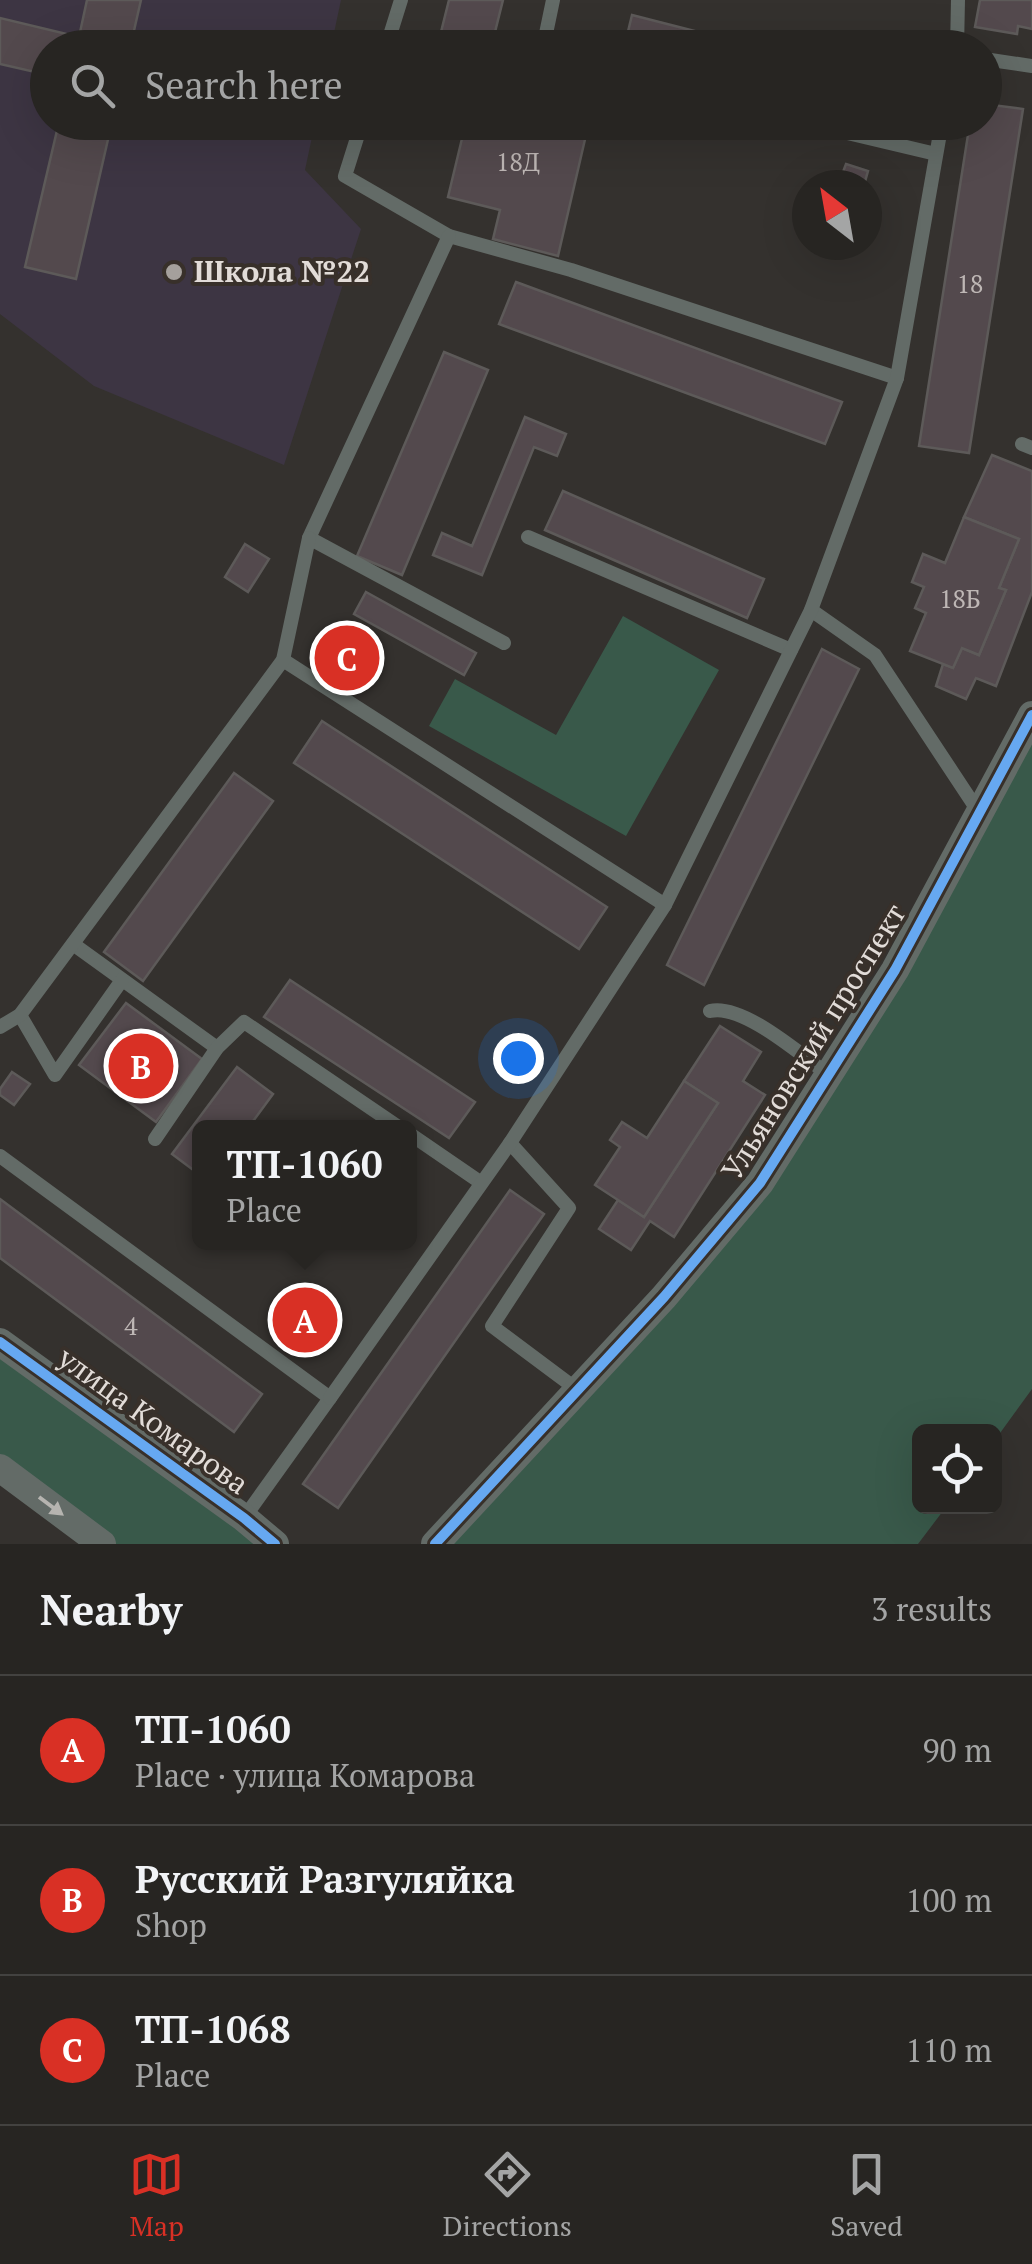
<!DOCTYPE html>
<html lang="en">
<head>
<meta charset="utf-8">
<style>
  :root { --surface:#272522; --page:#2f2d2a; --text:#f1f3f6; --muted:#a4a5a5; --line:#434240; --accent:#d93025 }
  body { margin:0; font-family:"PT Serif",serif; background:var(--page); color:var(--text) }
  .controls { position:absolute; right:30px; bottom:30px; display:grid; overflow:hidden; border-radius:15px; box-shadow:0 10px 40px #0002 }
  .controls button { width:90px; height:90px; display:grid; place-items:center; padding:0; border:0; border-bottom:2px solid var(--line); background:var(--surface); color:var(--text); font:50px sans-serif }
  .compass { position:absolute; left:792px; top:170px; width:90px; height:90px; border-radius:50%; background:var(--surface); box-shadow:0 10px 40px #0002; rotate:329deg }
  .you { position:absolute; left:518px; top:1058px; width:35px; height:35px; margin:-25px; border:8px solid #fff; border-radius:50%; background:#1a73e8; box-shadow:0 0 0 15px #1a73e833 }
  .badge { display:grid; place-items:center; width:65px; height:65px; border-radius:50%; background:var(--accent); color:#fff; font-size:32px; font-weight:700 }
  .pin { position:absolute; translate:-50% -50%; border:5px solid #fff; box-shadow:0 2px 10px #0006 }
  .popup { position:absolute; left:192px; top:1120px; width:225px; height:130px; box-sizing:border-box; display:grid; place-content:center; border-radius:15px; background:var(--surface); filter:drop-shadow(0 2px 8px #0005); font-size:32px; white-space:nowrap; color:var(--muted) }
  .popup b { font-size:38px; color:var(--text) }
  .popup::after { content:''; position:absolute; left:50%; top:100%; margin-left:-20px; border:20px solid transparent; border-top-color:var(--surface) }
  .list { margin:0; padding:0; list-style:none }
  h2 { display:flex; justify-content:space-between; align-items:center; height:130px; margin:0; padding:0 40px; font-size:42px }
  h2 small { font-size:32px; font-weight:400; color:var(--muted) }
  .list li { display:grid; grid-template-columns:65px 1fr auto; gap:30px; align-items:center; box-sizing:border-box; height:150px; padding:0 40px; border-top:2px solid var(--line) }
  .list b { display:block; font-size:38px; white-space:nowrap }
  .list p { margin:0; font-size:32px; white-space:nowrap; color:var(--muted) }
  .list em { font-size:32px; font-style:normal; color:var(--muted) }
  .icon { flex:none; width:55px; height:55px; fill:none; stroke:currentColor; stroke-width:2; stroke-linecap:round; stroke-linejoin:round }
  .map { position:relative; flex:none; width:1032px; height:1544px; overflow:hidden }
  .search { position:absolute; background:var(--surface); box-shadow:0 10px 40px #0002; left:30px; right:30px; top:30px; height:110px; display:flex; align-items:center; gap:25px; box-sizing:border-box; padding:0 35px; border-radius:55px; color:var(--muted); font-size:38px }
  .sheet { height:580px; background:var(--surface) }
  nav { display:flex; justify-content:space-around; align-items:center; box-sizing:border-box; height:140px; border-top:2px solid var(--line); background:var(--surface); font-size:28px; color:var(--muted) }
  nav a { display:grid; justify-items:center; gap:5px }
  nav .on { color:var(--accent) }
  .map>svg:first-child { display:block }
  .education { fill:#3d3543 }
  .green { fill:#39594a }
  .building { fill:#53494d; stroke:#5d5a59; stroke-width:2.5 }
  .lines { fill:none; stroke-linecap:round; stroke-linejoin:round }
  .lane { stroke:#636b67; stroke-width:14 }
  .street { stroke:#636b67; stroke-width:28 }
  .cycleway-casing { stroke:#38302a; stroke-width:16 }
  .cycleway { stroke:#66a8f1; stroke-width:10 }
  .oneway { fill:#b6b4b0 }
  .poi-dot { fill:#a5a09c; stroke:#38302a; stroke-width:4 }
  .labels { text-anchor:middle; stroke-width:8; stroke-linejoin:round; paint-order:stroke }
  .number-label { font-size:25px; fill:#beb7b5 }
  .poi-label { font-size:30px; font-weight:bold; fill:#e2dcd8; stroke:#38302a; text-anchor:start }
  .street-label { font-size:30px; fill:#e2dcd8; stroke:#38302a }
</style>
</head>
<body>
<div class="map">
<svg width="1032" height="1544" viewBox="0 0 1032 1544">
  <rect width="100%" height="100%" fill="#34312e"/>
  <!-- education -->
  <polygon class="education" points="0,0 341,0 331,47 48,48 48,122 315,123 305,170 361,229 284,465 94,386 0,314"/>
  <!-- green -->
  <g class="green">
    <polygon points="623,616 719,670 626,836 429,726 455,679 556,735"/>
    <polygon points="1032,715 1032,1389 995,1440 994,1432 920,1432 920,1506 946,1507 918,1544 435,1544 760,1183"/>
    <polygon points="0,1342 275,1544 102,1544 0,1468"/>
  </g>
  <!-- building -->
  <g class="building">
    <polygon points="87,0 141,0 130,48 48,48 48,75 0,64 0,18 79,37"/>
    <polygon points="449,0 503,0 491,48 437,48"/>
    <polygon points="980,0 1032,0 1032,29 1018,26 1017,34 975,27"/>
    <polygon points="632,15 761,48 624,48"/>
    <polygon points="984,104 1023,109 969,453 919,446 970,122 984,122"/>
    <polygon points="59,122 112,122 76,279 25,267"/>
    <polygon points="466,122 589,122 558,256 493,239 500,210 448,197"/>
    <polygon points="846,164 868,171 864,185 838,185"/>
    <polygon points="516,282 842,402 825,444 499,324"/>
    <polygon points="444,352 488,370 402,575 357,556"/>
    <polygon points="525,417 566,434 557,456 534,447 482,575 433,555 442,533 472,546"/>
    <polygon points="992,455 1032,471 1032,592 996,686 976,678 966,699 936,686 943,664 953,668 962,648 979,655 1006,590 999,588 1019,539 964,517"/>
    <polygon points="563,491 764,579 747,618 545,530"/>
    <polygon points="964,517 1019,539 999,588 1006,590 979,655 962,648 953,668 910,651 926,613 915,608 924,587 912,582 923,554 945,563"/>
    <polygon points="245,544 269,559 248,592 225,577"/>
    <polygon points="366,592 476,653 464,675 354,614"/>
    <polygon points="343,641 363,654 350,675 330,662"/>
    <polygon points="822,649 859,669 704,985 667,965"/>
    <polygon points="322,721 607,907 579,949 294,763"/>
    <polygon points="234,773 273,801 143,981 104,952"/>
    <polygon points="290,980 475,1102 449,1138 264,1017"/>
    <polygon points="126,1003 202,1059 156,1122 79,1065"/>
    <polygon points="720,1026 761,1052 743,1081 765,1095 674,1237 650,1221 631,1250 599,1229 618,1200 644,1217 718,1103 684,1081"/>
    <polygon points="237,1067 273,1094 248,1128 200,1128 200,1175 172,1154"/>
    <polygon points="12,1072 30,1084 14,1105 0,1095 0,1089"/>
    <polygon points="684,1081 718,1103 644,1217 595,1185 620,1147 610,1140 622,1122 647,1138"/>
    <polygon points="510,1190 544,1214 338,1508 303,1484"/>
    <polygon points="0,1199 262,1394 234,1432 0,1258"/>
    <polygon points="303,1303 322,1318 307,1337 288,1322"/>
  </g>
  <g class="lines">
    <!-- lane -->
    <g class="lane">
      <polyline points="386,48 401,0"/>
      <polyline points="543,48 553,0"/>
      <polyline points="957,48 958,0"/>
      <polyline points="984,59 1032,66"/>
      <polyline points="362,122 345,176 449,236 571,270 897,378"/>
      <polyline points="801,122 936,154"/>
      <polyline points="449,236 309,538 504,643"/>
      <polyline points="1022,444 1032,448"/>
      <polyline points="528,537 791,650"/>
      <polyline points="811,610 875,655 978,811"/>
      <polyline points="283,660 665,905"/>
      <polyline points="73,944 217,1048"/>
      <path d="M 710,1011 C 743,1003 802,1056 829,1075"/>
      <polyline points="20,1015 55,1075 122,980"/>
      <polyline points="0,1027 20,1015 283,660 309,538"/>
      <polyline points="410,1134 480,1182"/>
      <polyline points="155,1139 217,1048 244,1022 400,1128"/>
      <polyline points="510,1143 569,1208 492,1326 579,1391"/>
      <polyline points="0,1156 330,1398 244,1518"/>
      <polyline points="330,1398 510,1143 665,905 811,610 897,378 942,122"/>
    </g>
    <!-- street -->
    <g class="street">
      <polyline points="0,1342 244,1518 275,1544"/>
      <polyline points="0,1468 102,1544"/>
      <polyline points="435,1544 664,1297 760,1183 895,970 1032,715"/>
    </g>
    <!-- cycleway casing -->
    <g class="cycleway-casing">
      <g id="cycleway">
        <polyline points="0,1342 244,1518 275,1544"/>
        <polyline points="435,1544 664,1297 760,1183 895,970 1032,715"/>
      </g>
    </g>
    <!-- cycleway -->
    <use href="#cycleway" class="cycleway"/>
  </g>
  <!-- one-way arrows -->
  <defs><path id="oneway-solid" d="M-6-.8H1V-3.2L6.5 0L1 3.2V.8H-6Z" transform="scale(2.5)"/></defs>
  <use class="oneway" href="#oneway-solid" transform="translate(51 1506) rotate(37)"/>
  <!-- markers -->
  <circle class="poi-dot" cx="174" cy="272" r="10"/>
  <g class="labels">
    <!-- number labels -->
    <g class="number-label">
      <text x="518" y="171">18Д</text>
      <text x="970" y="293">18</text>
      <text x="960" y="608">18Б</text>
      <text x="131" y="1335">4</text>
    </g>
    <!-- poi labels -->
    <g class="poi-label">
      <text x="194" y="282">Школа №22</text>
    </g>
    <!-- street labels -->
    <g class="street-label">
      <text transform="translate(814 1042) rotate(-58)" y="10">Ульяновский проспект</text>
      <text transform="translate(153 1421) rotate(36)" y="10">улица Комарова</text>
    </g>
  </g>
</svg>
<div class="controls">
<button><svg class="icon" aria-label="locate" viewBox="0 0 24 24"><circle cx="12" cy="12" r="6"/><path d="M12 2v4M12 18v4M2 12h4M18 12h4"/></svg></button>
</div>
<svg class="compass" viewBox="-18 -18 36 36"><path d="M0-13l5 13h-10z" fill="#e53935"/><path d="M0 13l5-13h-10z" fill="#a4a5a5"/></svg>
<div class="you"></div>
<div class="pin badge" style="left:305px;top:1320px">A</div>
<div class="popup"><b>ТП-1060</b>Place</div>
<div class="pin badge" style="left:141px;top:1066px">B</div>
<div class="pin badge" style="left:347px;top:658px">C</div>
<div class="search"><svg class="icon" aria-label="search" viewBox="0 0 24 24"><circle cx="10" cy="10" r="6"/><path d="M15 15l6 6"/></svg>Search here</div>
</div>
<section class="sheet">
<h2>Nearby<small>3 results</small></h2>
<ul class="list">
<li><span class="badge">A</span><div><b>ТП-1060</b><p>Place · улица Комарова</p></div><em>90 m</em></li>
<li><span class="badge">B</span><div><b>Русский Разгуляйка</b><p>Shop</p></div><em>100 m</em></li>
<li><span class="badge">C</span><div><b>ТП-1068</b><p>Place</p></div><em>110 m</em></li>
</ul>
</section>
<nav>
<a class="on"><svg class="icon" aria-label="map" viewBox="0 0 24 24"><path d="M3 6l6-2 6 2 6-2v14l-6 2-6-2-6 2zM9 4v14M15 6v14"/></svg>Map</a>
<a><svg class="icon" aria-label="directions" viewBox="0 0 24 24"><path d="M12 3l9 9-9 9-9-9zM9 14v-3h6M13 9l2 2-2 2"/></svg>Directions</a>
<a><svg class="icon" aria-label="saved" viewBox="0 0 24 24"><path d="M7 4h10v16l-5-4-5 4z"/></svg>Saved</a>
</nav>
</body>
</html>
